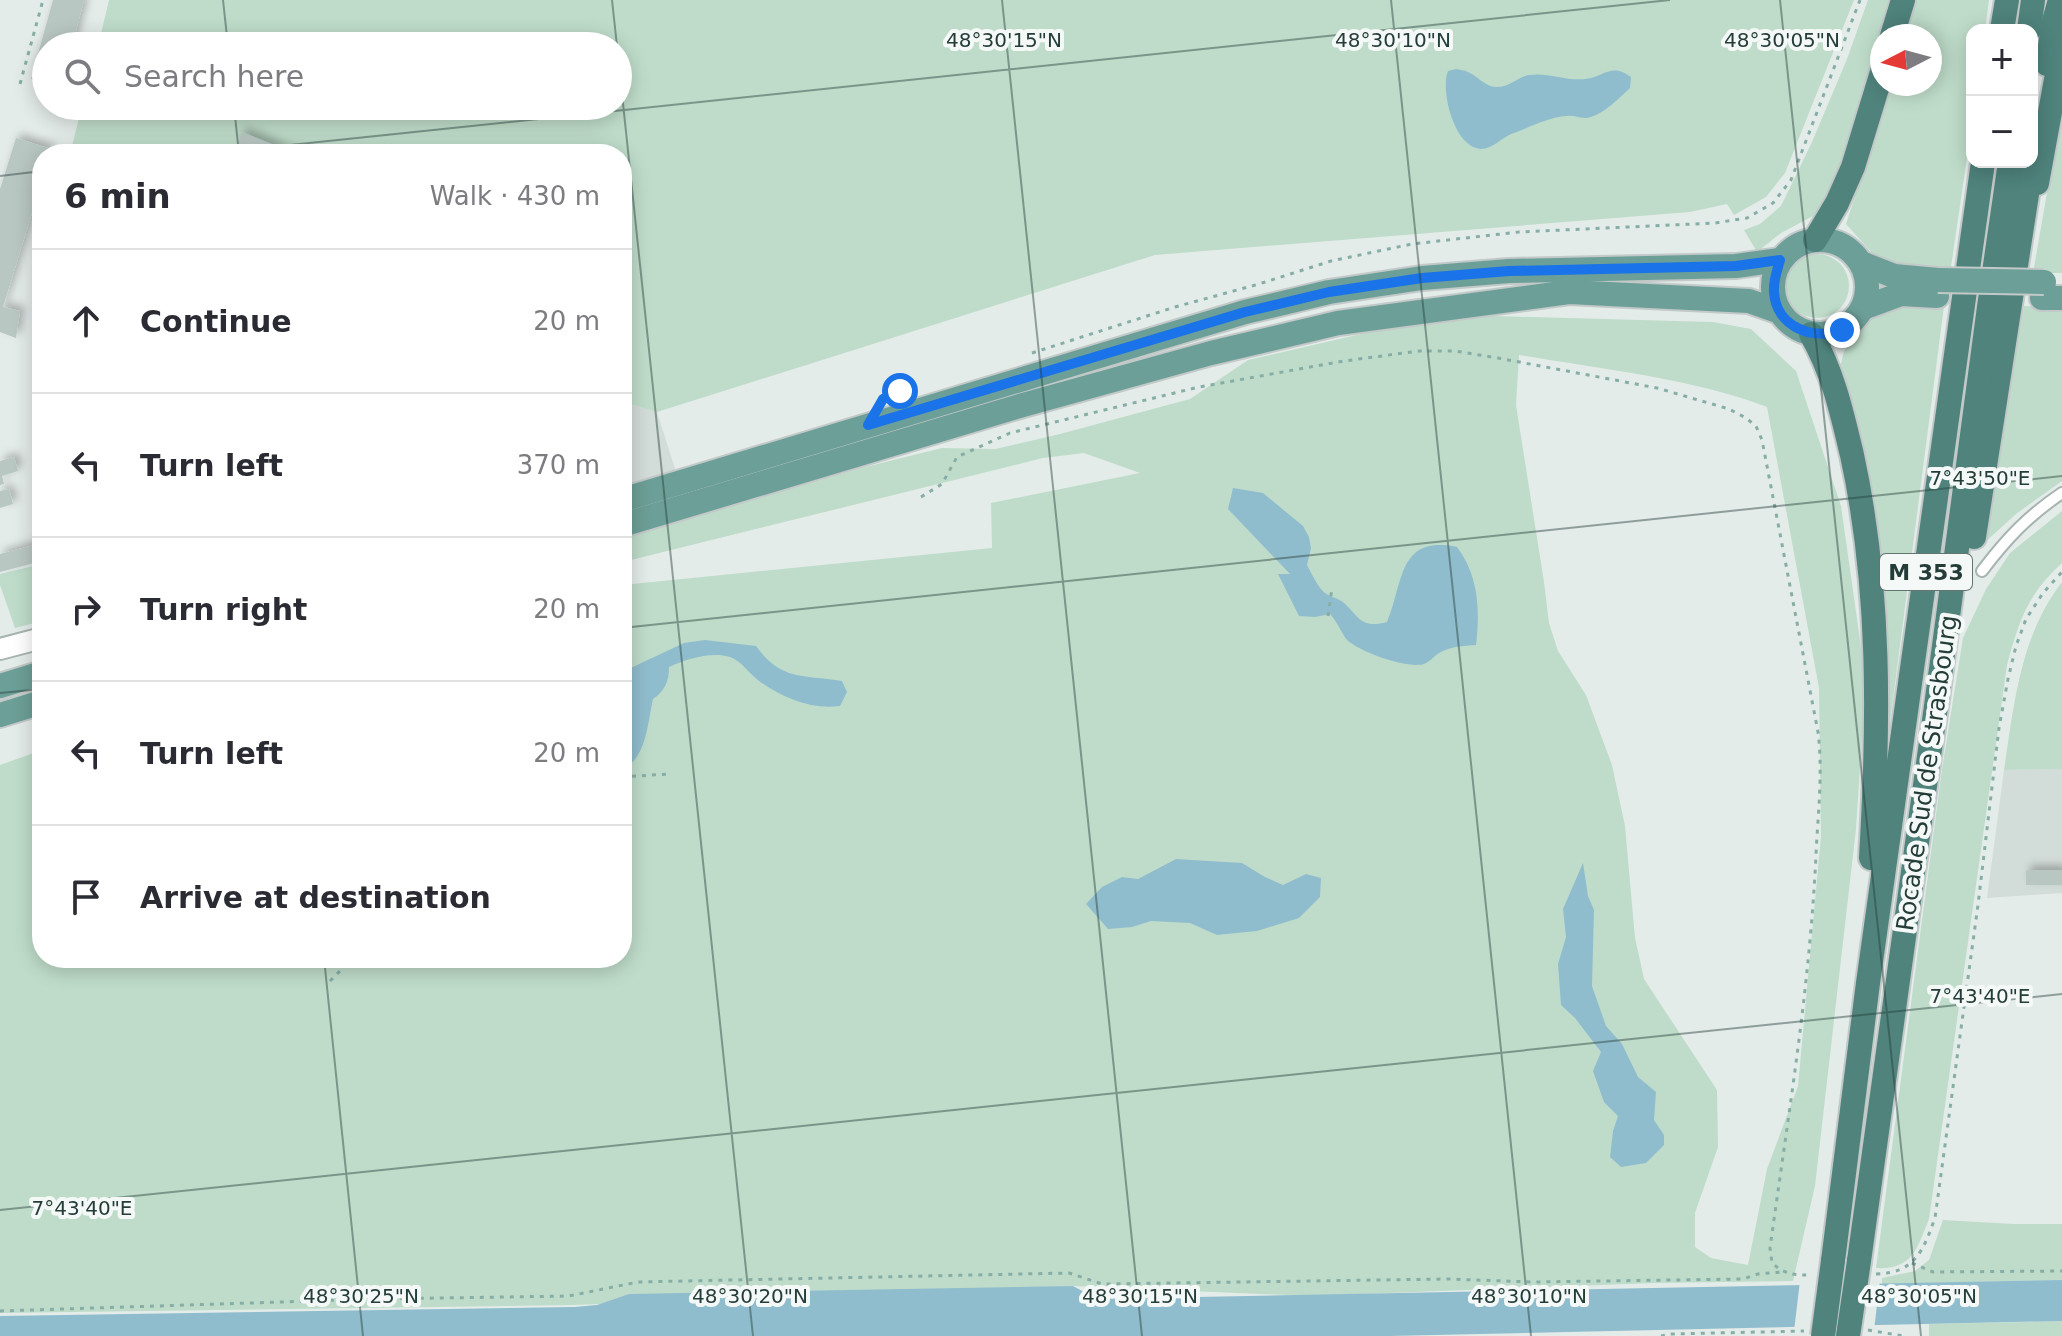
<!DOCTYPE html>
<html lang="en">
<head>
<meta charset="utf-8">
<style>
  :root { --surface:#fff; --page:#f7f7f7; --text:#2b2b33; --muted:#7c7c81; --line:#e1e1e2 }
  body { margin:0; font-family:"DejaVu Sans",sans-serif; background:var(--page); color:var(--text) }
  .controls { position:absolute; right:24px; top:24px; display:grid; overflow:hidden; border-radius:16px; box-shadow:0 4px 20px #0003 }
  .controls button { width:72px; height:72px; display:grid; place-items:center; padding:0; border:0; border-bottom:2px solid var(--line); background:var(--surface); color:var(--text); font:40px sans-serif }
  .compass { position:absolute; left:1870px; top:24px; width:72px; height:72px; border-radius:50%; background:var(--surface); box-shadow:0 4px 20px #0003; rotate:264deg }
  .stop { position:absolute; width:24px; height:24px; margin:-18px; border:6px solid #1a73e8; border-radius:50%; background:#fff }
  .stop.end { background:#1a73e8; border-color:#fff; box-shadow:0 2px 8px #0008 }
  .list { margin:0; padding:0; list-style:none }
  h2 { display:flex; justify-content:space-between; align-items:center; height:104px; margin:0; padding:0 32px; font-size:34px }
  h2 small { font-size:26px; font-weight:400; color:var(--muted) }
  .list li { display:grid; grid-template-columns:52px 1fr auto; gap:24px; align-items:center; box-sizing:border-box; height:144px; padding:0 32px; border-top:2px solid var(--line) }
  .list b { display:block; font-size:30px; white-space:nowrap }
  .list em { font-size:26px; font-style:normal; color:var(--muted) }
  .icon { flex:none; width:44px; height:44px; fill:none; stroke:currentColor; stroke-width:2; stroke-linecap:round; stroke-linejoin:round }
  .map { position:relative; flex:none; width:2062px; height:1336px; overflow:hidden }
  .search { position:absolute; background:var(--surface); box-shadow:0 4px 20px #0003; left:32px; top:32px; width:600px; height:88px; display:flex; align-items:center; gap:20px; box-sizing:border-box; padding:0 28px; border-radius:44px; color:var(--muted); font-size:30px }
  .panel { position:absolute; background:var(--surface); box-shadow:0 4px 20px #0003; left:32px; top:144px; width:600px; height:824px; border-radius:32px }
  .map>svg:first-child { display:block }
  .built { fill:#d2dcd9 }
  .green { fill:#bfdcca; fill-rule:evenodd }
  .water { fill:#90bdcd }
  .pier { fill:#e4ecea }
  .building { fill:#b9c7c3; filter:url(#shadow) }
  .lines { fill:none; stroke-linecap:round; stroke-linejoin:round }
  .service-casing { stroke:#a7b4b1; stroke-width:14 }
  .minor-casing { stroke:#a7b4b1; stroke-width:24 }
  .primary-casing { stroke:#c2c9c8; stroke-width:28 }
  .trunk-casing { stroke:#c2c9c8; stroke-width:28 }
  .path { stroke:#87aea6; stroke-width:3; stroke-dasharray:4 6; stroke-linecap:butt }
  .service { stroke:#fff; stroke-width:10 }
  .minor { stroke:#fff; stroke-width:20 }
  .primary { stroke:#6c9f97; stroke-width:24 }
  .trunk { stroke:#4f837c; stroke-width:24 }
  .primary-bridge-casing { stroke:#c2c9c8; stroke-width:28; stroke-linecap:butt }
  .trunk-bridge-casing { stroke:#c2c9c8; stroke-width:28; stroke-linecap:butt }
  .primary-bridge { stroke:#6c9f97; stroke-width:24 }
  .trunk-bridge { stroke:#4f837c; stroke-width:24 }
  .route { stroke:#1a73e8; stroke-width:10 }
  .ticks { fill:none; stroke:#253d39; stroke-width:2; stroke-opacity:0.45 }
  .labels { text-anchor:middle; stroke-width:8; stroke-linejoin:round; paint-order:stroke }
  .shield { fill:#f4f9f7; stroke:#637572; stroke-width:2 }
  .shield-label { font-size:22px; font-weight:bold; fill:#253d39 }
  .street-label { font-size:24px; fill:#253d39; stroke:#f4f9f7 }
  .ticks-label { font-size:20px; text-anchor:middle; fill:#253d39; stroke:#f4f9f7; stroke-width:8; stroke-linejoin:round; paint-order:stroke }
</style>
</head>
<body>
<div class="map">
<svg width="2062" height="1336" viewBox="0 0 2062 1336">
  <defs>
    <filter id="shadow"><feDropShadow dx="4.5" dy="-4.5" stdDeviation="4" flood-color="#0004"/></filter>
  </defs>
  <rect width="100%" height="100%" fill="#e4ecea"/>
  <!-- built -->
  <g class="built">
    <polygon points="622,400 657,412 677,475 622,491"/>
    <polygon points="2062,769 2062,893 1987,898 2004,770"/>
  </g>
  <!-- green -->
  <g class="green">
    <polygon points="109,0 1854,0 1785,173 1766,197 1734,215 1727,204 1690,212 1155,255 657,412 622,401 622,154 70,154 82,106 618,106 618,46 98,46"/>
    <polygon points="1868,0 1893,0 1848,151 1827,201 1815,215 1781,233 1757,252 1744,230 1760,224 1781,206 1812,142 1847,59"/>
    <polygon points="1914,0 1989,0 1985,30 1972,30 1972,124 1951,267 1925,267 1881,263 1846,224 1870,150 1888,84 1930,84 1930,36 1902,36"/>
    <polygon points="2062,107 2062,273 2033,273"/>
    <circle cx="1817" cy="286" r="32"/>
    <polygon points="1899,306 1944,306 1887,746 1847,391 1841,364 1844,351 1868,320 1881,311"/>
    <polygon points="2024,306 2062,308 2062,481 2016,514 1983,544"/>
    <path d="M 1492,316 L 1713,322 L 1751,329 L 1796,371 L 1841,506 L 1863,661 L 1863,721 L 1856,829 L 1815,1186 L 1793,1281 L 1654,1283 L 1310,1296 L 1073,1286 L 574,1305 L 0,1313 L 0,765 L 42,750 L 42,958 L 622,958 L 622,585 L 992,548 L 991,503 L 1140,473 L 1084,453 L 1043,458 L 627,561 L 622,560 L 622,538 L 861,468 L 942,448 L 995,449 L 1060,434 L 1190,399 L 1248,360 L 1391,327 ZM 1519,355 C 1600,369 1690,378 1767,407 L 1819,688 L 1821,836 L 1798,1086 L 1767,1169 L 1748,1265 L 1711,1258 L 1695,1247 L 1695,1213 L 1718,1147 L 1717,1090 L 1644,979 L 1635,938 L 1625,826 L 1612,765 L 1586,695 L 1558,651 L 1549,623 L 1544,582 L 1516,405 Z"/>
    <path d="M 2062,511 L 2062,563 C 2027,595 2019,621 2007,665 L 1929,1219 C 1917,1248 1913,1270 1876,1268 L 1942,769 L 1963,638 L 1986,589 L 2010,553 Z"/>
    <polygon points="42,564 42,621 15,628 0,585 0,574"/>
    <path d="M 2062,582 L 2062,769 L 2004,770 C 2014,705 2020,636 2062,582 Z"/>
    <polygon points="1943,1220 2014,1224 2062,1224 2062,1280 1882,1284 1882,1278 1915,1271 1929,1260"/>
    <polygon points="2062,1321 2062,1336 1929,1336 1929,1324"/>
  </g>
  <!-- water -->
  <g class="water">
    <path d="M 1456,69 C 1460,70 1464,70 1468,72 C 1478,76 1484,86 1495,87 C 1509,88 1517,77 1529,75 C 1548,72 1565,81 1585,79 C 1604,77 1611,62 1631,77 L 1630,88 C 1618,99 1606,112 1591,117 C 1582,120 1575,115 1567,116 C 1549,117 1530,127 1514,133 C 1502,137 1493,149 1481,149 C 1454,148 1440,90 1448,71 Z"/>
    <path d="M 1233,488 L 1263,493 L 1303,526 L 1309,537 L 1311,548 L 1307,565 C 1312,574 1317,586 1325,593 C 1330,597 1338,598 1343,602 C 1360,617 1360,629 1387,622 C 1404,583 1397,535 1457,547 C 1479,576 1480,611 1476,645 C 1463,646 1451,646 1439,653 C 1434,656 1430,662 1424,664 C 1407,669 1360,652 1347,640 C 1342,634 1337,621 1330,614 L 1315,617 L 1299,616 L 1278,574 L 1290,574 L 1228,509 Z"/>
    <path d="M 705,640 L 756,646 C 782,682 804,674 842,681 L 847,692 L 840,706 C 811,710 783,698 759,681 C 749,674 742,661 730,657 C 712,651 686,659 669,667 C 669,681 665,691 653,699 C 648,721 646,761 622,769 L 622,672 L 684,643 Z"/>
    <polygon points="1176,859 1242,863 1265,877 1283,885 1306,874 1321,878 1320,897 1299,918 1257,931 1217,935 1190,923 1151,921 1132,927 1108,929 1086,904 1102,887 1122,877 1138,879"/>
    <polygon points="1583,863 1588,896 1594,910 1592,986 1606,1026 1622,1044 1638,1077 1656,1092 1654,1120 1664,1135 1664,1145 1646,1163 1621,1167 1610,1157 1613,1131 1618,1116 1604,1102 1593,1071 1601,1052 1575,1018 1561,1005 1558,964 1566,937 1563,909"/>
    <polygon points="2062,1280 2062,1321 1389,1336 0,1336 0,1316 574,1307 597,1305 629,1294 1073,1286 1097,1299"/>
  </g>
  <!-- pier -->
  <polygon class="pier" points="1880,1280 1874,1330 1794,1331 1800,1281"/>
  <!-- building -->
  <g class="building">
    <polygon points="53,0 84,0 72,46 46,46 46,83 31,79"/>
    <polygon points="242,132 281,148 299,154 261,154 238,144"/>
    <polygon points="16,138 51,149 50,154 42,154 42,180 3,307 20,311 16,338 0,332 0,189"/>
    <polygon points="14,457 18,471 2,476 4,484 0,485 0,461"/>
    <polygon points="9,489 13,504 0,508 0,491"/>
    <polygon points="42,543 42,561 0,572 0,554"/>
    <rect x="2026" y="870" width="36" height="15"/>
  </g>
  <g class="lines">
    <!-- service casing -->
    <g class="service-casing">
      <path id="service" d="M 1982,571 C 2007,538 2028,516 2062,493"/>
    </g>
    <!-- minor casing -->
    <g class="minor-casing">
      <polyline id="minor" points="0,649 42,638"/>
    </g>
    <!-- primary casing -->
    <g class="primary-casing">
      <g id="primary">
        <circle cx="1820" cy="287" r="47"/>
        <polyline points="1861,263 1894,276 1938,280"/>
        <polyline points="2042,298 2062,298"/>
        <polyline points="1863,308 1901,294 1937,296"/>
        <polyline points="622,500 1245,312 1329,292 1422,278 1509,271 1736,266 1780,260"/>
        <polyline points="622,525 1023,405 1211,353 1338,323 1569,292 1749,301 1780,312"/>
        <polyline points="0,686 42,673"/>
        <polyline points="0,715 42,702"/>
      </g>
    </g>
    <!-- trunk casing -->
    <g class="trunk-casing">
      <g id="trunk">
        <polyline points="2002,30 2007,0"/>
        <polyline points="2029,30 2033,0"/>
        <polyline points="1892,36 1903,0"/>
        <polyline points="2047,64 2054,21 2060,0"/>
        <polyline points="2037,183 2062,47"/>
        <polyline points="1815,240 1837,203 1853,167 1882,72"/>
        <path d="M 1811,334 C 1833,372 1842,413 1852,455 C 1881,588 1879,723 1871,858"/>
        <polyline points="1974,537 2032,162"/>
        <polyline points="1833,1261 1868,983 1983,162"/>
        <polyline points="1859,1261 1937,699 1989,307 2010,162"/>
      </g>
    </g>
    <!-- path -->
    <g class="path">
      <polyline points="20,84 43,0"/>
      <polyline points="1032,353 1175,307 1259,284 1331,261 1412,244 1519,232 1715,223 1747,218 1773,203 1791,180 1860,0"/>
      <polyline points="883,398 900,391 918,388"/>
      <path d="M 921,497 L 942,484 L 957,457 L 1010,433 L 1199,387 L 1344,361 L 1419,351 L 1455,351 L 1498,358 L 1657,388 L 1729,409 L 1746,418 L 1756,426 L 1762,440 L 1818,732 C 1823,772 1818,813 1816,854 C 1810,986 1788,1117 1770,1248 L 1772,1263 C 1785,1275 1794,1275 1812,1275"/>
      <polyline points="1328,616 1332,588"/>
      <polyline points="622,777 669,774"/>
      <polyline points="330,981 353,958"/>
      <polyline points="1912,1263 1933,1272 2062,1271"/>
      <path d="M 1876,1274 C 1915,1273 1923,1251 1935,1218 L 1978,905 L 1999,728 L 2008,679 L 2016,646 L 2026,619 L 2043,593 L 2062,572"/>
      <polyline points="0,1311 375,1299 569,1296 638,1282 1069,1273 1102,1284 1448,1279 1532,1282 1743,1279 1758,1274 1781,1272"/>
      <polyline points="1868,1330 1903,1336"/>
      <polyline points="1661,1336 1670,1334 1804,1331"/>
    </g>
    <!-- service -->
    <use href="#service" class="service"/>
    <!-- minor -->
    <use href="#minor" class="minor"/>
    <!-- primary -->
    <use href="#primary" class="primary"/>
    <!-- trunk -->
    <use href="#trunk" class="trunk"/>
    <!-- primary-bridge casing -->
    <g class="primary-bridge-casing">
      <polyline id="primary-bridge" points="1938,280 2044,282"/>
    </g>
    <!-- trunk-bridge casing -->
    <g class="trunk-bridge-casing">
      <g id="trunk-bridge">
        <polyline points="1823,1336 1833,1261"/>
        <polyline points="1848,1336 1859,1261"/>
      </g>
    </g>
    <!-- primary-bridge -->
    <use href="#primary-bridge" class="primary-bridge"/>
    <!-- trunk-bridge -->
    <use href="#trunk-bridge" class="trunk-bridge"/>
  </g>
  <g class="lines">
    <!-- route -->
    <path class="route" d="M 900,391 L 883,399 L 868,425 L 1245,312 L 1329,292 L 1422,278 L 1509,271 L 1736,266 L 1780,260 C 1777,271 1773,281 1774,292 C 1776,327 1813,341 1842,330"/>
  </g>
  <!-- ticks -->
  <path class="ticks" d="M 223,0 L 228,46M 612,0 L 617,46M 1002,0 L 1142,1336M 1391,0 L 1531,1336M 1780,0 L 1921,1336M 618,56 L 753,1336M 234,106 L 239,154M 205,154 L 1670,0M 0,176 L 42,171M 622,628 L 2062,476M 0,693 L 42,689M 324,958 L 363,1336M 0,1210 L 2062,994"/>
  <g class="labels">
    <!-- shield labels -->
    <rect class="shield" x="1880" y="554" width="92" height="36" rx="6"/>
    <g class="shield-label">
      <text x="1926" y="580">M 353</text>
    </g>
    <!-- street labels -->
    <g class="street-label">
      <text transform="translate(1927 773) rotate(-82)" y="8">Rocade Sud de Strasbourg</text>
    </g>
  </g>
  <g class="ticks-label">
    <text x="1004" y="47">48°30'15"N</text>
    <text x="1393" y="47">48°30'10"N</text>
    <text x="1782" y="47">48°30'05"N</text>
    <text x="1980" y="485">7°43'50"E</text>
    <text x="1980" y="1003">7°43'40"E</text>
    <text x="82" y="1215">7°43'40"E</text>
    <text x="361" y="1303">48°30'25"N</text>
    <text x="750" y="1303">48°30'20"N</text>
    <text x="1140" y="1303">48°30'15"N</text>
    <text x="1529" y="1303">48°30'10"N</text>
    <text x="1919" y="1303">48°30'05"N</text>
  </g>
</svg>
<div class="controls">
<button>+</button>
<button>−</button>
</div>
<svg class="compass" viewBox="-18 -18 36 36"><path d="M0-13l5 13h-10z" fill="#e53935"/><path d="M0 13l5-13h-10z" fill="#7c7c81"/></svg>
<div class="stop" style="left:900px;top:391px"></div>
<div class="stop end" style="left:1842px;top:330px"></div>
<div class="search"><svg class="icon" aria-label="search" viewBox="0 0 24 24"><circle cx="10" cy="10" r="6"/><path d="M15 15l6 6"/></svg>Search here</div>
<section class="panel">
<h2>6 min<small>Walk · 430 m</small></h2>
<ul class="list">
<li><svg class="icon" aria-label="ahead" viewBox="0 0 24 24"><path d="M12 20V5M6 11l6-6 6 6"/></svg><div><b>Continue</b></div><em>20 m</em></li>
<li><svg class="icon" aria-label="left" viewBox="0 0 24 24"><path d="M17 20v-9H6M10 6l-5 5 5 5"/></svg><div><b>Turn left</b></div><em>370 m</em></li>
<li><svg class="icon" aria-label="right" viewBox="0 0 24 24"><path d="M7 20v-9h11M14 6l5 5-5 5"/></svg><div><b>Turn right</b></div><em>20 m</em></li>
<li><svg class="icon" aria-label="left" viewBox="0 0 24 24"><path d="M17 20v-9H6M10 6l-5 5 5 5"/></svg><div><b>Turn left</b></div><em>20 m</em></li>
<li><svg class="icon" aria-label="arrive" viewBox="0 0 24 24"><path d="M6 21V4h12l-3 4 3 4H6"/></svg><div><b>Arrive at destination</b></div></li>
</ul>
</section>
</div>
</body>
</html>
